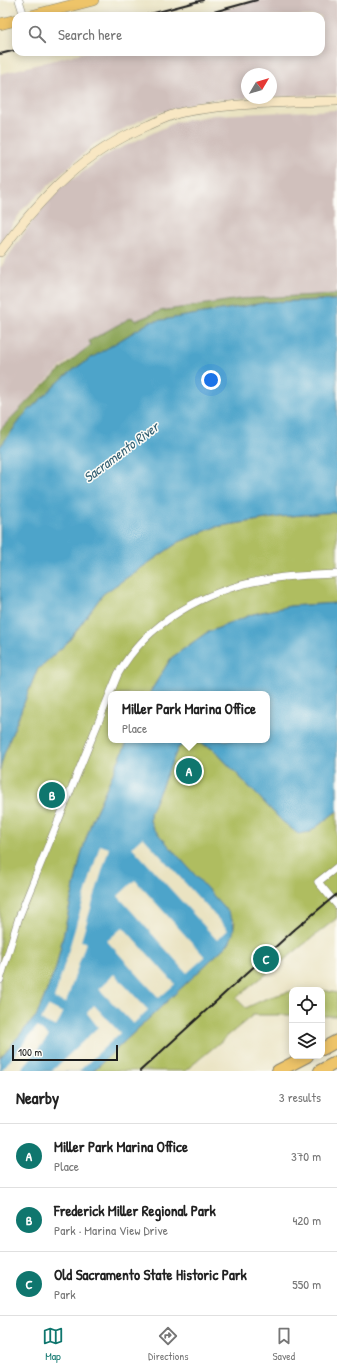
<!DOCTYPE html>
<html lang="en">
<head>
<meta charset="utf-8">
<style>
  :root { --surface:#fff; --page:#f2f2f2; --text:#222; --muted:#767676; --line:#e0e0e0; --accent:#0f766e }
  body { margin:0; font-family:"Patrick Hand",sans-serif; background:var(--page); color:var(--text) }
  .controls { position:absolute; right:12px; bottom:12px; display:grid; overflow:hidden; border-radius:8px; box-shadow:0 2px 10px #0003 }
  .controls button { width:36px; height:36px; display:grid; place-items:center; padding:0; border:0; border-bottom:1px solid var(--line); background:var(--surface); color:var(--text); font:20px sans-serif }
  .compass { position:absolute; left:241px; top:68px; width:36px; height:36px; border-radius:50%; background:var(--surface); box-shadow:0 2px 10px #0003; rotate:52deg }
  .scale { position:absolute; left:12px; bottom:10px; width:106px; box-sizing:border-box; padding-left:4px; border:2px solid #1c1c1c; border-top:0; font-size:11px; line-height:14px; white-space:nowrap; color:#1c1c1c; -webkit-text-stroke:3px #fdfcf7; paint-order:stroke }
  .you { position:absolute; left:211px; top:380px; width:14px; height:14px; margin:-10px; border:3px solid #fff; border-radius:50%; background:#1a73e8; box-shadow:0 0 0 6px #1a73e833 }
  .badge { display:grid; place-items:center; width:26px; height:26px; border-radius:50%; background:var(--accent); color:#fff; font-size:13px; font-weight:700 }
  .pin { position:absolute; translate:-50% -50%; border:2px solid #fff; box-shadow:0 1px 4px #0006 }
  .popup { position:absolute; left:108px; top:691px; width:162px; height:52px; box-sizing:border-box; display:grid; place-content:center; border-radius:8px; background:var(--surface); filter:drop-shadow(0 1px 3px #0005); font-size:13px; white-space:nowrap; color:var(--muted) }
  .popup b { font-size:15px; color:var(--text) }
  .popup::after { content:''; position:absolute; left:50%; top:100%; margin-left:-8px; border:8px solid transparent; border-top-color:var(--surface) }
  .list { margin:0; padding:0; list-style:none }
  h2 { display:flex; justify-content:space-between; align-items:center; height:52px; margin:0; padding:0 16px; font-size:17px }
  h2 small { font-size:13px; font-weight:400; color:var(--muted) }
  .list li { display:grid; grid-template-columns:26px 1fr auto; gap:12px; align-items:center; box-sizing:border-box; height:64px; padding:0 16px; border-top:1px solid var(--line) }
  .list b { display:block; font-size:15px; white-space:nowrap }
  .list p { margin:0; font-size:13px; white-space:nowrap; color:var(--muted) }
  .list em { font-size:13px; font-style:normal; color:var(--muted) }
  .icon { flex:none; width:22px; height:22px; fill:none; stroke:currentColor; stroke-width:2; stroke-linecap:round; stroke-linejoin:round }
  .map { position:relative; flex:none; width:337px; height:1071px; overflow:hidden }
  .search { position:absolute; background:var(--surface); box-shadow:0 2px 10px #0003; left:12px; right:12px; top:12px; height:44px; display:flex; align-items:center; gap:10px; box-sizing:border-box; padding:0 14px; border-radius:12px; color:var(--muted); font-size:15px }
  .sheet { height:244px; background:var(--surface) }
  nav { display:flex; justify-content:space-around; align-items:center; box-sizing:border-box; height:56px; border-top:1px solid var(--line); background:var(--surface); font-size:11px; color:var(--muted) }
  nav a { display:grid; justify-items:center; gap:2px }
  nav .on { color:var(--accent) }
  .map>svg:first-child { display:block }
  .industrial { fill:#d0c0bc }
  .green { fill:#afbd60; stroke:#666c3e }
  .forest { fill:#8ba456; stroke:#546039 }
  .water { fill:#4da4ca; stroke:#346073 }
  .pier { fill:#eae3c2 }
  .lines { fill:none; stroke-linecap:round; stroke-linejoin:round }
  .street-casing { stroke:#83806f; stroke-width:8 }
  .secondary-casing { stroke:#83806f; stroke-width:10 }
  .primary-casing { stroke:#83806f; stroke-width:12 }
  .highway-casing { stroke:#83806f; stroke-width:14 }
  .street { stroke:#fff; stroke-width:7 }
  .secondary { stroke:#f8e7c3; stroke-width:9 }
  .primary { stroke:#eec469; stroke-width:11 }
  .highway { stroke:#eec469; stroke-width:12 }
  .rail { stroke:#1c1c1c; stroke-width:2 }
  .labels { text-anchor:middle; stroke-width:3; stroke-linejoin:round; paint-order:stroke }
  .water-label { font-size:14px; font-style:italic; fill:#346073; stroke:#fdfcf7 }
</style>
</head>
<body>
<div class="map">
<svg width="337" height="1071" viewBox="0 0 337 1071">
  <rect width="100%" height="100%" fill="#fdfcf7"/>
  <filter id="ink" filterUnits="userSpaceOnUse"><feTurbulence type="fractalNoise" baseFrequency=".025" numOctaves="2"/><feDisplacementMap in="SourceGraphic" scale="8" xChannelSelector="R" yChannelSelector="G"/><feConvolveMatrix kernelMatrix="1 2 1 2 8 2 1 2 1" color-interpolation-filters="sRGB"/></filter>
  <filter id="wash" filterUnits="userSpaceOnUse"><feTurbulence type="fractalNoise" baseFrequency=".012" numOctaves="4" result="noise"/><feDisplacementMap in="SourceGraphic" scale="16" xChannelSelector="R" yChannelSelector="G"/><feGaussianBlur stdDeviation="0.9" result="paint"/><feColorMatrix in="noise" values="0 0 0 0 0 0 0 0 0 0 0 0 0 0 0 0 0 1.4 0 .05"/><feComposite in="paint" operator="in"/></filter>
  <g filter="url(#wash)">
    <rect width="100%" height="100%" fill="#eae3c2"/>
    <!-- industrial -->
    <g class="industrial">
      <polygon points="257,0 337,0 337,94 271,97 271,74 247,74 247,98 249,98 205,100 149,116 94,144 23,209 0,243 0,74 85,52 321,52 321,16 204,16"/>
      <polygon points="337,110 337,294 240,299 160,311 134,322 132,318 89,341 91,345 67,362 38,389 0,430 0,268 38,213 60,188 110,153 176,122 214,115"/>
    </g>
    <!-- green -->
    <g class="green">
      <polygon points="337,512 337,603 290,606 253,614 206,633 171,658 149,694 111,694 111,740 128,740 92,820 81,855 56,968 37,1015 0,1058 0,770 4,754 37,670 68,642 103,594 179,542 215,527 279,517"/>
      <polygon points="187,742 199,743 213,749 282,821 310,832 337,811 337,918 236,998 246,1008 267,998 292,991 292,1015 253,1015 185,1071 93,1071 229,943 235,922 153,828 150,821 150,813 178,748"/>
      <polygon points="322,990 337,993 337,1016 322,1016"/>
    </g>
    <!-- forest -->
    <path class="forest" d="M 337,294 L 337,299 L 270,302 L 150,322 L 80,365 L 63,378 L 25,414 L 0,447 L 0,430 C 29,399 57,370 91,345 L 89,341 L 132,317 L 135,321 L 160,311 L 240,299 Z"/>
    <!-- water -->
    <g class="water">
      <polygon points="337,300 337,512 279,517 215,527 179,542 103,594 68,642 37,670 4,754 0,770 0,447 25,414 63,378 80,365 150,322 270,302"/>
      <path d="M 337,603 L 337,811 L 310,832 L 298,834 L 282,821 L 213,749 C 199,742 192,739 178,748 L 150,813 L 150,821 L 153,828 L 229,913 C 236,925 235,931 229,943 L 93,1071 L 0,1071 L 0,1058 L 37,1015 L 56,968 L 81,855 L 92,820 L 128,740 L 267,740 L 267,694 L 149,694 L 171,658 L 206,633 L 253,614 L 290,606 Z"/>
    </g>
    <!-- pier -->
    <g class="pier">
      <polygon points="143,837 228,930 217,940 132,847"/>
      <polygon points="100,845 109,848 81,941 86,942 66,1003 54,999"/>
      <polygon points="135,880 205,957 187,973 118,896"/>
      <polygon points="123,927 175,984 159,998 107,941"/>
      <polygon points="114,974 148,1010 133,1024 99,989"/>
      <polygon points="94,1005 120,1033 79,1071 52,1071 98,1027 87,1013"/>
      <polygon points="49,1006 63,1013 56,1027 41,1020"/>
      <polygon points="37,1027 49,1036 20,1071 1,1071"/>
    </g>
  </g>
  <g filter="url(#ink)">
    <g class="lines">
      <!-- street casing -->
      <g class="street-casing">
        <g id="street">
          <polyline points="19,0 24,16"/>
          <polyline points="337,867 318,882 337,905"/>
          <path d="M 0,980 L 19,917 L 118,674 C 147,622 206,590 264,580 C 288,575 313,575 337,574"/>
        </g>
      </g>
      <!-- secondary casing -->
      <g class="secondary-casing">
        <path id="secondary" d="M 0,252 C 43,195 82,153 149,125 C 160,120 172,114 183,112 C 234,103 285,102 337,101"/>
      </g>
      <!-- primary casing -->
      <g class="primary-casing">
        <g id="primary">
          <polyline points="31,16 93,0"/>
          <polyline points="0,24 16,20"/>
        </g>
      </g>
      <!-- highway casing -->
      <g class="highway-casing">
        <g id="highway">
          <polyline points="322,1049 337,1041"/>
          <polyline points="278,1071 307,1056"/>
          <polyline points="320,1071 337,1062"/>
        </g>
      </g>
      <!-- street -->
      <use href="#street" class="street"/>
      <!-- secondary -->
      <use href="#secondary" class="secondary"/>
      <!-- primary -->
      <use href="#primary" class="primary"/>
      <!-- highway -->
      <use href="#highway" class="highway"/>
      <!-- rail -->
      <g class="rail">
        <polyline points="143,16 203,0"/>
        <polyline points="199,16 257,0"/>
        <polyline points="0,54 16,50"/>
        <polyline points="140,1071 294,930 337,894"/>
      </g>
    </g>
  </g>
  <g class="labels">
    <!-- water labels -->
    <g class="water-label">
      <text transform="translate(121 452) rotate(-37)" y="5">Sacramento River</text>
    </g>
  </g>
</svg>
<div class="controls">
<button><svg class="icon" aria-label="locate" viewBox="0 0 24 24"><circle cx="12" cy="12" r="6"/><path d="M12 2v4M12 18v4M2 12h4M18 12h4"/></svg></button>
<button><svg class="icon" aria-label="layers" viewBox="0 0 24 24"><path d="M12 4l9 5-9 5-9-5zM3 14l9 5 9-5"/></svg></button>
</div>
<svg class="compass" viewBox="-18 -18 36 36"><path d="M0-13l5 13h-10z" fill="#e53935"/><path d="M0 13l5-13h-10z" fill="#767676"/></svg>
<div class="scale">100 m</div>
<div class="you"></div>
<div class="pin badge" style="left:189px;top:771px">A</div>
<div class="popup"><b>Miller Park Marina Office</b>Place</div>
<div class="pin badge" style="left:52px;top:795px">B</div>
<div class="pin badge" style="left:266px;top:959px">C</div>
<div class="search"><svg class="icon" aria-label="search" viewBox="0 0 24 24"><circle cx="10" cy="10" r="6"/><path d="M15 15l6 6"/></svg>Search here</div>
</div>
<section class="sheet">
<h2>Nearby<small>3 results</small></h2>
<ul class="list">
<li><span class="badge">A</span><div><b>Miller Park Marina Office</b><p>Place</p></div><em>370 m</em></li>
<li><span class="badge">B</span><div><b>Frederick Miller Regional Park</b><p>Park · Marina View Drive</p></div><em>420 m</em></li>
<li><span class="badge">C</span><div><b>Old Sacramento State Historic Park</b><p>Park</p></div><em>550 m</em></li>
</ul>
</section>
<nav>
<a class="on"><svg class="icon" aria-label="map" viewBox="0 0 24 24"><path d="M3 6l6-2 6 2 6-2v14l-6 2-6-2-6 2zM9 4v14M15 6v14"/></svg>Map</a>
<a><svg class="icon" aria-label="directions" viewBox="0 0 24 24"><path d="M12 3l9 9-9 9-9-9zM9 14v-3h6M13 9l2 2-2 2"/></svg>Directions</a>
<a><svg class="icon" aria-label="saved" viewBox="0 0 24 24"><path d="M7 4h10v16l-5-4-5 4z"/></svg>Saved</a>
</nav>
</body>
</html>
